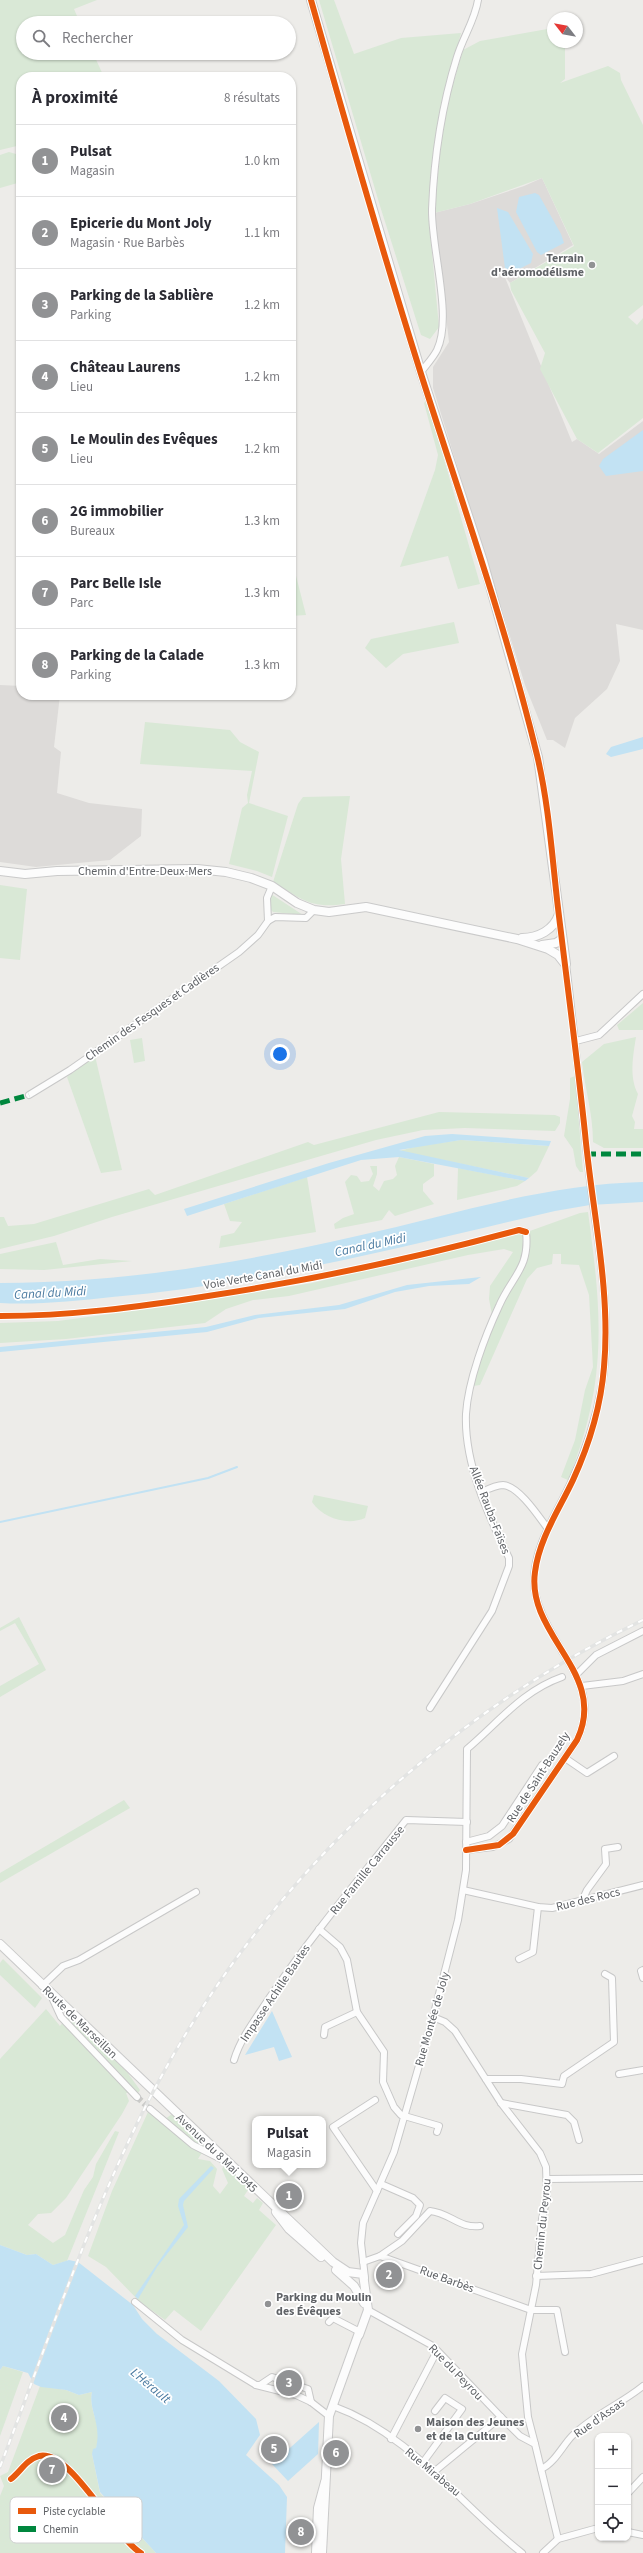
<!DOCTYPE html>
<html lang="fr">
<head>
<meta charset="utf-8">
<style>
  :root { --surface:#fff; --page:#f7f7f7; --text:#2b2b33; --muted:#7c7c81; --line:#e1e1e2; --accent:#919294 }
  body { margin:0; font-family:"Source Sans 3",sans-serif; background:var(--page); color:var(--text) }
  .controls { position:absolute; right:12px; bottom:12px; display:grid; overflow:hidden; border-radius:8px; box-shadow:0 1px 3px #0004 }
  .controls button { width:36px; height:36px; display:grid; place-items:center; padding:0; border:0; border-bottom:1px solid var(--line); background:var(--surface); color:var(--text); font:20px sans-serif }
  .compass { position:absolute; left:547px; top:12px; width:36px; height:36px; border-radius:50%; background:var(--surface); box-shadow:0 1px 3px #0004; rotate:301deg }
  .you { position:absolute; left:280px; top:1054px; width:14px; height:14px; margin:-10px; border:3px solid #fff; border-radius:50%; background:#1a73e8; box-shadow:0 0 0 6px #1a73e833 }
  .badge { display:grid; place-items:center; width:26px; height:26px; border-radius:50%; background:var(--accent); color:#fff; font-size:13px; font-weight:700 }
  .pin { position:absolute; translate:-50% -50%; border:2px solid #fff; box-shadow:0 1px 4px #0006 }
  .popup { position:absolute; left:252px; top:2116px; width:74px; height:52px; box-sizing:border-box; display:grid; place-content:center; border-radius:8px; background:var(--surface); filter:drop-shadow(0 1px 3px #0005); font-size:13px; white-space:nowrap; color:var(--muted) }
  .popup b { font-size:15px; color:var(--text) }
  .popup::after { content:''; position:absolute; left:50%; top:100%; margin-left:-8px; border:8px solid transparent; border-top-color:var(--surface) }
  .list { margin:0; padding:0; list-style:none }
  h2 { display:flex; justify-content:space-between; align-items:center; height:52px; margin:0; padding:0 16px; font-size:17px }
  h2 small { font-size:13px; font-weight:400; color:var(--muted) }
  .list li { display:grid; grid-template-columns:26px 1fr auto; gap:12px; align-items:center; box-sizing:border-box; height:72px; padding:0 16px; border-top:1px solid var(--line) }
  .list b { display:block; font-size:15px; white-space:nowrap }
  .list p { margin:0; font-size:13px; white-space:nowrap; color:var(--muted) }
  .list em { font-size:13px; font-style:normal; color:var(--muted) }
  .icon { flex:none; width:22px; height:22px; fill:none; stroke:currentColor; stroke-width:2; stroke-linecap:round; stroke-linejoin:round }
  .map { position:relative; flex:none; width:643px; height:2553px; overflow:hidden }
  .search { position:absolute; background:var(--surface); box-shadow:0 1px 3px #0004; left:16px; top:16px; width:280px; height:44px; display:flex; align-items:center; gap:10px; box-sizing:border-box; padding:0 14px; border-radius:22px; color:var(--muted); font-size:15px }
  .panel { position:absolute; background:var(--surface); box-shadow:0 1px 3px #0004; left:16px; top:72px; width:280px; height:628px; border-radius:16px }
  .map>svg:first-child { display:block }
  .industrial { fill:#dddbd9 }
  .green { fill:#d9e8d6 }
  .water { fill:#c2e2f3 }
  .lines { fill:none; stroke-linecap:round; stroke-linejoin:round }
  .stream { stroke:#c2e2f3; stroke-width:2 }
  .street-tunnel { stroke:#cacac8; stroke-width:6; stroke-dasharray:6 3; stroke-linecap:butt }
  .street-casing { stroke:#c8c8c8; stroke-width:8 }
  .secondary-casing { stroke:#cacaca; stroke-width:10 }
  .street { stroke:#fcfcfc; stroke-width:6 }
  .secondary { stroke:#fcfcfc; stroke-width:8 }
  .rail-casing { stroke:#e3e4e3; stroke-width:3.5 }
  .rail { stroke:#fff; stroke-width:2; stroke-dasharray:6; stroke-linecap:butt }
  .street-bridge-casing { stroke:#c8c8c8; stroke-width:8; stroke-linecap:butt }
  .street-bridge { stroke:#fcfcfc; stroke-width:6 }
  .quiet { stroke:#00873e; stroke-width:5; stroke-dasharray:10 5; stroke-linecap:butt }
  .cycleway-casing { stroke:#fff; stroke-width:8 }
  .cycleway { stroke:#e8590c; stroke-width:6 }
  .poi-dot { fill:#919294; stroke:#fff; stroke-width:1.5 }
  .labels { text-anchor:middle; stroke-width:3.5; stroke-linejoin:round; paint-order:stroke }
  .poi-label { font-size:12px; font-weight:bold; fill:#5f6266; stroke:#fff; text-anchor:start }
  .street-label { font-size:12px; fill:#5f6266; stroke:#fff }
  .water-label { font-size:13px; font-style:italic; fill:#4a7aa0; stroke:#fff }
  .key { fill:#fff; stroke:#cfd0d1; stroke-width:1 }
  .key-label { font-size:11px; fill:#5f6266 }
</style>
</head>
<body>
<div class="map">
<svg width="643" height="2553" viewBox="0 0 643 2553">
  <rect width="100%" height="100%" fill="#edece9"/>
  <!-- industrial -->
  <g class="industrial">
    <polygon points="542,178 573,245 510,283 504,275 572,442 577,439 599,454 643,421 643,630 616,624 620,661 607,689 575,718 565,748 553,740 547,740 525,685 433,388 433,367 449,342 434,213 470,204 524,186"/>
    <polygon points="0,685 21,686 21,695 60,695 54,747 61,752 57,793 89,803 142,809 141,836 110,860 36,867 0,862"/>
  </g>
  <!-- green -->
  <g class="green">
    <polygon points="0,0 97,0 74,9 80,23 23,23 23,53 93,53 104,77 21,77 21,145 0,150"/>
    <polygon points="319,0 334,0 354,54 401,38 461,33 440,113 428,210 439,327 430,339 421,335 380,206"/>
    <polygon points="553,28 553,42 565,42 565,79 560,83 608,66 620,73 621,80 643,125 643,305 628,317 637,325 643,318 643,418 598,453 577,439 540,369 545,353 511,290 510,283 574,246 542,178 470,204 434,213 444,115 463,50 480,41"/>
    <polygon points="9,152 16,154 21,182 0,188 0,155"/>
    <polygon points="427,400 480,584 458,589 448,556 400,567 435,470 438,455 424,403"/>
    <polygon points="291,556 306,615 291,616"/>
    <polygon points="454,622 459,643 403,654 386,668 365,648 371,639"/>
    <polygon points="145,722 230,730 240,742 259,752 249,803 288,816 272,877 257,871 229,864 242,808 248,803 247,795 252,771 140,764"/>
    <path d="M 350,796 L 341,859 L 345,904 C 310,909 302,899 273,882 L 298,804 L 303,797 Z"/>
    <polygon points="0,885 27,889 20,960 0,958"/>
    <polygon points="271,894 303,915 273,912 270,909"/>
    <polygon points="643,1003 643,1030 619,1030 617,1025"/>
    <path d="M 636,1037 C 633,1056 629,1077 638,1094 L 632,1116 L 635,1122 L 634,1129 L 643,1129 L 643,1148 L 604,1148 L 593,1142 C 593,1114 585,1089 582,1062 L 604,1044 Z"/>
    <polygon points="142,1038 145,1061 134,1063 130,1040"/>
    <polygon points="95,1056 122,1170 101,1173 67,1077"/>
    <polygon points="575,1076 583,1172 580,1172 576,1166 573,1149 564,1136 570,1099 570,1078"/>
    <polygon points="439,1112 555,1115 560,1117 560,1123 555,1131 465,1128 423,1130 376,1140 112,1217 54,1236 0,1249 0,1217 4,1217 8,1226 34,1224 149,1189 155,1195 308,1142 314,1145"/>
    <polygon points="461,1140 549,1146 537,1171 529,1178 399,1151 418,1146"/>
    <polygon points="399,1157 434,1164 434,1176 423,1184 423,1191 434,1204 395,1216 389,1210 382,1220 335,1229 334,1224 343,1218 354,1214 345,1182 351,1175 357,1176 361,1182 369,1181 373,1174 370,1166 377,1166 377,1174 373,1186 379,1191 384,1181 393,1179 397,1175 395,1166"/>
    <polygon points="458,1168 525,1181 517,1186 457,1200"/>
    <polygon points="307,1177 316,1232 219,1248 221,1236 234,1233 242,1222 230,1221 224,1204"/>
    <path d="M 588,1212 C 602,1314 608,1382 568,1480 L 561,1477 L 575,1440 L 585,1390 L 593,1367 L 589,1295 L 579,1265 L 561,1264 L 561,1254 L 553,1254 L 552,1264 L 537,1268 L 527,1279 L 480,1385 L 473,1386 L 481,1352 L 493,1320 L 489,1299 L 490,1286 L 513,1252 L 504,1249 L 468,1255 L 289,1296 L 253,1300 L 226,1309 L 205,1323 L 66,1339 L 0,1343 L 0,1323 L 58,1321 L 170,1306 L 312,1283 L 527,1232 L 580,1213 Z"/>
    <polygon points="56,1242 63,1265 100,1259 132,1261 44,1270 0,1269 0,1254"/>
    <path d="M 314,1495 L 368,1506 L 365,1518 C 347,1526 323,1518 312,1502 Z"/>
    <polygon points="19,1617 46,1670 0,1697 0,1686 39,1664 15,1623 0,1631 0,1628"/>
    <polygon points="124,1800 130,1808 0,1883 0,1873"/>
    <polygon points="3,1959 42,1998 35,2008 0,1975 0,1963"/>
    <polygon points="46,2009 60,2026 69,2015 127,2072 140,2090 138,2093 126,2093 129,2101 122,2114 66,2198 51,2213 38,2214 28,2225 53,2243 65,2235 84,2190 93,2177 96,2164 115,2131 119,2132 67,2261 53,2265 36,2254 27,2255 0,2245 0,2059"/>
    <polygon points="148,2112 161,2122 172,2114 206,2146 198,2159 210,2161 217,2169 213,2186 220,2194 228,2183 222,2169 225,2164 250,2187 244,2196 253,2203 257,2198 263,2203 259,2210 276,2225 201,2331 174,2310 165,2320 140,2302 106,2267 88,2256 112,2191"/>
    <polygon points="3,2366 23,2372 0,2436 0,2370"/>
    <path d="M 40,2386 L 66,2390 L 79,2395 L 92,2392 C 87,2413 109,2433 92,2454 L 100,2493 L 156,2553 L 0,2553 L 0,2496 L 4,2486 L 0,2476 L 8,2472 Z"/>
  </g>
  <!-- water -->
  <g class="water">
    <polygon points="535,193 539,195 561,234 564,243 541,255 537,252 516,212 519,197"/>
    <polygon points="497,208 508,212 533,254 531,263 513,272 505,268"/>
    <polygon points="643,430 643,471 606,476 599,466 603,459"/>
    <polygon points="643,737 643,749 611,757 606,754 611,747"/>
    <polygon points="452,1134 551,1141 549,1146 461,1140 399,1150 529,1178 525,1181 399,1157 361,1160 187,1216 184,1209 329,1163 425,1136"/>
    <path d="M 643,1182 L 643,1202 L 590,1205 L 555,1211 C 409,1245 262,1284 112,1297 C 75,1301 37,1305 0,1303 L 0,1283 C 120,1283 240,1263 357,1236 C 452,1215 545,1184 643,1182 Z"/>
    <polygon points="481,1277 469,1284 429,1286 395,1292 345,1309 259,1318 207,1332 0,1352 0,1347 206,1327 255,1315 339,1305 407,1285"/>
    <polygon points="272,2011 292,2057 279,2061 274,2047 245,2055"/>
    <polygon points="211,2166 214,2168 184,2201 183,2205 188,2227 157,2267 138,2299 135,2296 184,2225 178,2206 179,2199"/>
    <path d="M 0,2245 L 27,2255 L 36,2254 L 53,2265 L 69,2260 L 78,2262 L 133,2305 L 142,2319 L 157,2334 L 219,2381 L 256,2419 L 260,2435 L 246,2455 L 279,2485 L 287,2497 L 285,2553 L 156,2553 L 100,2492 L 92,2454 L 93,2449 L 96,2448 C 102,2424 88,2409 92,2392 L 79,2395 L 66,2390 L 41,2387 L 34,2384 L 28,2373 L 3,2366 L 0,2370 Z"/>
    <polygon points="319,2422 318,2454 288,2481 272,2464"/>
  </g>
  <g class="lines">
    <!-- stream -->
    <polyline class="stream" points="0,1522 208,1478 237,1467"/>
    <!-- street-tunnel -->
    <polyline class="street-tunnel" points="137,2097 150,2109"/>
    <!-- street casing -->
    <g class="street-casing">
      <g id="street">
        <path d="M 421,372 C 426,365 433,358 437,350 C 453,317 431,248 432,209 C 434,158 442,105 457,57 C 463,37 475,20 478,0"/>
        <polyline points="272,886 267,898 268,921 275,917 306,918 314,910"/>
        <polyline points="576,1041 599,1035 643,994"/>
        <polyline points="29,1095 70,1070 239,952 258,935 268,921"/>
        <path d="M 482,1492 C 488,1489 496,1485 503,1485 C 519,1486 539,1517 548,1529"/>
        <path d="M 562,1651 C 550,1630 535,1607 534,1583 C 533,1546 558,1512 572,1480 C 586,1450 596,1418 602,1385 C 613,1318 598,1247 590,1180 C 581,1108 575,1036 566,964"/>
        <polyline points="576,1675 596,1655 643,1631"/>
        <polyline points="582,1686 623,1681 643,1674"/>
        <path d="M 430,1708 L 492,1611 L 509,1566 L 509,1558 C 488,1515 464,1463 466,1414 C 468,1381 485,1336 499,1306 C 512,1276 530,1268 526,1232"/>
        <polyline points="565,1758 587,1773 614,1756"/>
        <polyline points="466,1842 489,1836 502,1826 542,1765"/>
        <path d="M 466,1850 L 493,1847 L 509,1839 L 577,1740 C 590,1713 585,1690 571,1666"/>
        <polyline points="463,1890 538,1907 552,1908 643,1885"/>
        <polyline points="582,1901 587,1890 606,1864 605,1849 618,1847"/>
        <polyline points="319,1929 340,1947 347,1960 357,2012 384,2052 383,2082 394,2107 401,2115 439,2126 437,2132"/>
        <polyline points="519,1959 533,1952 538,1907"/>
        <polyline points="643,1970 641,1971 643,1978"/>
        <polyline points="42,1986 63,1966 79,1960 196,1892"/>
        <polyline points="50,1993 61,2017 137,2097"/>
        <polyline points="433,2017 445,2022 455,2031 501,2103 540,2153 546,2167 547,2197 542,2219 536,2285 522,2354 528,2417 535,2444"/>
        <polyline points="324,2035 325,2027 357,2012"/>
        <path d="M 234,2060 C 241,2037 257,2017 270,1997 C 312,1935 360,1878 406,1820 L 467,1822"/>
        <polyline points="619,2074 643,2070"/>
        <polyline points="486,2079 521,2079 562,2084 564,2076 614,2042 612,1978 605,1974"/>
        <polyline points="375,2100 333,2127 377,2191"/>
        <polyline points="501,2103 567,2115 574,2122 579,2140"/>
        <polyline points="150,2109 193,2145 225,2161"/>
        <polyline points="548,2179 643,2178"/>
        <polyline points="381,2184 413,2198 420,2205 416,2216 398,2234"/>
        <path d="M 380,2256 L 402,2241 L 430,2211 C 450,2213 460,2229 480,2226"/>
        <polyline points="363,2262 380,2256 531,2310 557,2310 565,2352"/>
        <polyline points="536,2276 591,2274 643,2260"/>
        <path d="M 365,2278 L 361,2243 L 363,2223 L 394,2152 L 433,2017 L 458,1920 L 466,1870 L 467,1749 C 498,1723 522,1691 562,1677"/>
        <polyline points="135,2302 182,2340 256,2385 296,2395 311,2402 329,2416"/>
        <polyline points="368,2310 433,2346 501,2417 520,2436 535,2444 558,2539"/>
        <polyline points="329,2322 333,2318 360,2332"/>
        <polyline points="256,2385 260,2385 272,2377 308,2389 311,2402"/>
        <path d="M 333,2406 C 411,2434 459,2504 522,2553"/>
        <polyline points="391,2439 437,2351"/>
        <polyline points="424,2461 462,2409 445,2398 435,2411"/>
        <path d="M 541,2469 C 554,2464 563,2445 572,2436 C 593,2415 621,2404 643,2386"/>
        <polyline points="435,2471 501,2417"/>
        <polyline points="628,2493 643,2477"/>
        <polyline points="628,2532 643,2535"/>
        <polyline points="543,2553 558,2539 598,2528"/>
      </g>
    </g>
    <!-- secondary casing -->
    <g class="secondary-casing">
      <g id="secondary">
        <polyline points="311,0 421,372 483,561 538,757 566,964"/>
        <polyline points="0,871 25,874 57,871 197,869 226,872 251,878 272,886 297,903 314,910 329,912 366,907 517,939 548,949 558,955 565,964"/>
        <path d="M 522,938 C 538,938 554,930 559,914"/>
        <polyline points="542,945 556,943 562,939"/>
        <polyline points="0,1944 333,2262 348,2272 363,2274 368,2310 359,2335"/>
        <polyline points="276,2212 289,2229 321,2257"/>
        <polyline points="336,2270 354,2286 364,2303"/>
        <polyline points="316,2553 318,2508 325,2482"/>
        <polyline points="322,2553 329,2416 360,2330"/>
      </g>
    </g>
    <!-- street -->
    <use href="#street" class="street"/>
    <!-- secondary -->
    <use href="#secondary" class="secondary"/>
    <!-- rail casing -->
    <g class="rail-casing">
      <path id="rail" d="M 0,2467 C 48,2342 92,2208 154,2090 C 261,1887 436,1719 643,1620"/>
    </g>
    <!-- rail -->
    <use href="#rail" class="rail"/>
    <!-- street-bridge casing -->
    <g class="street-bridge-casing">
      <polyline id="street-bridge" points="562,1651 571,1666"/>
    </g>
    <!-- street-bridge -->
    <use href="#street-bridge" class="street-bridge"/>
    <!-- quiet -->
    <g class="quiet">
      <polyline points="0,1103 29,1095"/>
      <polyline points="586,1154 643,1154"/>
    </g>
    <!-- cycleway casing -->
    <g class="cycleway-casing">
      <g id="cycleway">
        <path d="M 311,0 C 346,125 382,250 421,374 C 461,500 506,626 537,755 C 549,805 552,857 558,908 C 567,983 577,1057 585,1133 C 592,1209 611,1291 604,1367 C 601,1405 589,1445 573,1480 C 559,1510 539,1539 535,1572 C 526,1636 609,1673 577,1740 L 513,1834 L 499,1845 L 466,1850"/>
        <path d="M 0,1316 C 70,1316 139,1307 208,1296 C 312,1280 416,1258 519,1230 L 526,1232"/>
        <path d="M 11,2479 C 21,2471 26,2460 39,2456 C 70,2448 115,2538 141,2553"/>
      </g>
    </g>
    <!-- cycleway -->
    <use href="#cycleway" class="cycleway"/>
  </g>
  <!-- markers -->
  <g class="poi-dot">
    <circle cx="592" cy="265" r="4"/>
    <circle cx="268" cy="2304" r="4"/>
    <circle cx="418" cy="2429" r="4"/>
  </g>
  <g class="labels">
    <!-- poi labels -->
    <g class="poi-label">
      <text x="584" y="262" text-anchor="end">Terrain<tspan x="584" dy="14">d'aéromodélisme</tspan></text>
      <text x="276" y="2301">Parking du Moulin<tspan x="276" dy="14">des Évêques</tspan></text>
      <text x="426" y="2426">Maison des Jeunes<tspan x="426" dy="14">et de la Culture</tspan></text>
    </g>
    <!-- street labels -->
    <g class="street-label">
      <text x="145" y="875">Chemin d'Entre-Deux-Mers</text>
      <text transform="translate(152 1012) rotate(-35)" y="4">Chemin des Fesques et Cadières</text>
      <text transform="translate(263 1275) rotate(-10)" y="4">Voie Verte Canal du Midi</text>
      <text transform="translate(490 1510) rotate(69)" y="4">Allée Rauba-Faïses</text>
      <text transform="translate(538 1777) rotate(-57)" y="4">Rue de Saint-Bauzely</text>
      <text transform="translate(367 1870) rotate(-51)" y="4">Rue Famille Carrausse</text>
      <text transform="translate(588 1899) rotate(-14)" y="4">Rue des Rocs</text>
      <text transform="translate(275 1993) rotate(-56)" y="4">Impasse Achille Bautes</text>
      <text transform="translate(432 2019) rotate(-74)" y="4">Rue Montée de Joly</text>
      <text transform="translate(80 2022) rotate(44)" y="4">Route de Marseillan</text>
      <text transform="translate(217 2153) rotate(44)" y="4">Avenue du 8 Mai 1945</text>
      <text transform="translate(542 2224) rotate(-84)" y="4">Chemin du Peyrou</text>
      <text transform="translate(447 2279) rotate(20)" y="4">Rue Barbès</text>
      <text transform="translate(456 2372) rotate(46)" y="4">Rue du Peyrou</text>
      <text transform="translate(599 2418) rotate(-35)" y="4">Rue d'Assas</text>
      <text transform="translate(433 2472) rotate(40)" y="4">Rue Mirabeau</text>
    </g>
    <!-- water labels -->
    <g class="water-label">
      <text transform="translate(370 1244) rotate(-12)" y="5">Canal du Midi</text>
      <text transform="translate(50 1292) rotate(-3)" y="5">Canal du Midi</text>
      <text transform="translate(151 2385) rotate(40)" y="5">L'Hérault</text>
    </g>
  </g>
  <!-- legend -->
  <rect x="10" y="2497" width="132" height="46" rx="6" class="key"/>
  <rect x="18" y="2508" width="18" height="6" fill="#e8590c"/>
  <rect x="18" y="2526" width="18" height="6" fill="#00873e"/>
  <g class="key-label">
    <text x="43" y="2515">Piste cyclable</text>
    <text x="43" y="2533">Chemin</text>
  </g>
</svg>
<div class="controls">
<button>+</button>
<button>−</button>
<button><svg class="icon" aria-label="locate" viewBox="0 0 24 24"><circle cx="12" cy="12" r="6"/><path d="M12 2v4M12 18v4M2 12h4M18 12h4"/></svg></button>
</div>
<svg class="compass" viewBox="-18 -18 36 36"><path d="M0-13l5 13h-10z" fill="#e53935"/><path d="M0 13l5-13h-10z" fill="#7c7c81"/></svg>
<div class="you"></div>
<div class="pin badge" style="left:289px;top:2196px">1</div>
<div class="popup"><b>Pulsat</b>Magasin</div>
<div class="pin badge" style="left:389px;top:2275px">2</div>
<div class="pin badge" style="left:289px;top:2383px">3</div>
<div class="pin badge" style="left:64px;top:2418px">4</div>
<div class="pin badge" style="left:274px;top:2449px">5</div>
<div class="pin badge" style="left:336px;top:2453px">6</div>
<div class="pin badge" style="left:52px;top:2470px">7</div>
<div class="pin badge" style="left:301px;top:2532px">8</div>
<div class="search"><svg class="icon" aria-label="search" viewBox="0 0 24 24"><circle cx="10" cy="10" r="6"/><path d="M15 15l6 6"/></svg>Rechercher</div>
<section class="panel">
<h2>À proximité<small>8 résultats</small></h2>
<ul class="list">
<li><span class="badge">1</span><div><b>Pulsat</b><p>Magasin</p></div><em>1.0 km</em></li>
<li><span class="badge">2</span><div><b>Epicerie du Mont Joly</b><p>Magasin · Rue Barbès</p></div><em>1.1 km</em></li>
<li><span class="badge">3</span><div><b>Parking de la Sablière</b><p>Parking</p></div><em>1.2 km</em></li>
<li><span class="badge">4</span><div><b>Château Laurens</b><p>Lieu</p></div><em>1.2 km</em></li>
<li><span class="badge">5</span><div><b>Le Moulin des Evêques</b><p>Lieu</p></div><em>1.2 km</em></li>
<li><span class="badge">6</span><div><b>2G immobilier</b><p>Bureaux</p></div><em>1.3 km</em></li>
<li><span class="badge">7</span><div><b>Parc Belle Isle</b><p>Parc</p></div><em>1.3 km</em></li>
<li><span class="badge">8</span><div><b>Parking de la Calade</b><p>Parking</p></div><em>1.3 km</em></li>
</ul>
</section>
</div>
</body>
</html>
